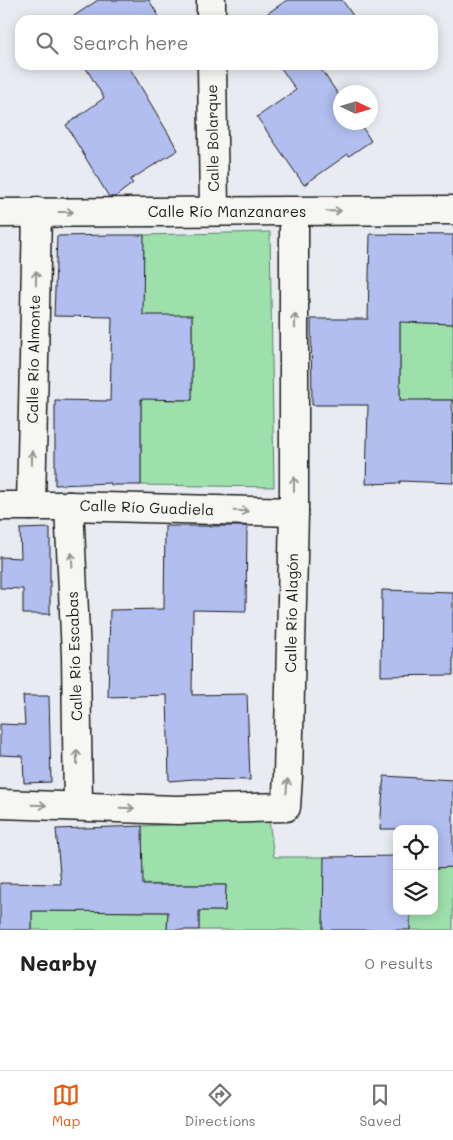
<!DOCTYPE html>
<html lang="en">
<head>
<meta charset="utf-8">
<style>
  :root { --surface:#fff; --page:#f6f6f6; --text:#222; --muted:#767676; --line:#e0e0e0; --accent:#ea580c }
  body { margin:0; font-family:Mali,sans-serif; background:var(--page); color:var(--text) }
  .controls { position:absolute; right:15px; bottom:15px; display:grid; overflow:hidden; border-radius:10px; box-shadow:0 2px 12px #0003 }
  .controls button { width:45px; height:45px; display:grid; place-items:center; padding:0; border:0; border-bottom:1px solid var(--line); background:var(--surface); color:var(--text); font:25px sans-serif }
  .compass { position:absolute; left:333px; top:85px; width:45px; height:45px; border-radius:50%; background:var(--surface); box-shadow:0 2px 12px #0003; rotate:94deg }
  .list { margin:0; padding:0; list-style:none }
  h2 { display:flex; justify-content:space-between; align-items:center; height:65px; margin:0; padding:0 20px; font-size:21px }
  h2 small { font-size:16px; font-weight:400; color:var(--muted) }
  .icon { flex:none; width:28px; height:28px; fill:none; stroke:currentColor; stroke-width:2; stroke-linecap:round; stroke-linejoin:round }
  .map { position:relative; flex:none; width:453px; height:930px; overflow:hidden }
  .search { position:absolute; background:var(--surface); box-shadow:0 2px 12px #0003; left:15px; right:15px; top:15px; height:55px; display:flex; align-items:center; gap:12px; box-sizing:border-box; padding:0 18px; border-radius:15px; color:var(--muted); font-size:19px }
  .sheet { height:140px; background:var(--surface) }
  nav { display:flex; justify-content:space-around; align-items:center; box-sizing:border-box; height:70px; border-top:1px solid var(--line); background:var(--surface); font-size:14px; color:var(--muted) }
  nav a { display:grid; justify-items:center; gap:2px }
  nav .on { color:var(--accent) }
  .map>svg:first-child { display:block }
  .green { fill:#9de0ac; stroke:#5c7e64 }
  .building { fill:#b1beef; stroke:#1c1c1c }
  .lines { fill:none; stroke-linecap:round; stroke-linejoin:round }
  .minor-casing { stroke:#1c1c1c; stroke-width:31 }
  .minor { stroke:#f6f6f2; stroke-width:28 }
  .oneway { stroke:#949492 }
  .labels { text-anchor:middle; stroke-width:4.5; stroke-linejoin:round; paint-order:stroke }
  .street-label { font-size:15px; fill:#1c1c1c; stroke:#f6f6f2 }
</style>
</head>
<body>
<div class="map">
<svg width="453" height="930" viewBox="0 0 453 930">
  <rect width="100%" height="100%" fill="#e8ebf1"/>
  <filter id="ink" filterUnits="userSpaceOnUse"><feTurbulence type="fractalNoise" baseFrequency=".02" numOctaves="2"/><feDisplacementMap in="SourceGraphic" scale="10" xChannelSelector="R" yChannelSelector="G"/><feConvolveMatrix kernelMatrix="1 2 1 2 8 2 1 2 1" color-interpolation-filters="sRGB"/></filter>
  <g filter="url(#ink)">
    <!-- green -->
    <g class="green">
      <polygon points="270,232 274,487 141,485 141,374 167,373 166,400 192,400 192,315 142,345 143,235"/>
      <polygon points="400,301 425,323 453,324 453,483 452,400 423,400 400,425"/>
      <polygon points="269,820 274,857 325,857 323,930 199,930 199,911 225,911 226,885 116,884 142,855 142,826"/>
      <polygon points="453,867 453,930 410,930 410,911 434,911 434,868"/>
      <polygon points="32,911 168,912 167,930 32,930"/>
    </g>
    <!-- building -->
    <g class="building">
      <polygon points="98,0 149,0 161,20 68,20"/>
      <polygon points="287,0 342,0 356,20 258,20"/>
      <polygon points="84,65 128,65 178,150 130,180 133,183 115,197 109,197 66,125 104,98"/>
      <polygon points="279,65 318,65 340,97 340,122 359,122 371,141 349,156 348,154 304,185 257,117 296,90"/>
      <polygon points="370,234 453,235 453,324 400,322 400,400 452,400 453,483 400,481 400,483 366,484 368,405 312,405 311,319 368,319"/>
      <polygon points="112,235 144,235 143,315 192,315 192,400 141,399 141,485 111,485 111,483 55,485 55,400 110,401 112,317 54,316 57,236"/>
      <polygon points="165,526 247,526 246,611 193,610 192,695 247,694 250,780 194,779 169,781 167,695 108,697 110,610 164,609"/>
      <polygon points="50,528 50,614 23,614 23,589 0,588 0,557 21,558 20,529"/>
      <polygon points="382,590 453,592 453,675 381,676"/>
      <polygon points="23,696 49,696 51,782 24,783 23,756 0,755 0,724 25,725"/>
      <polygon points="384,776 453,780 453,867 434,868 434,829 380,829"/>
      <polygon points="142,826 143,885 226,885 225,911 199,911 199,930 167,930 168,912 32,911 32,930 0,930 0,883 61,884 56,829"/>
      <polygon points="397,856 397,911 410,911 410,930 323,930 324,857"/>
    </g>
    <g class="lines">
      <!-- minor casing -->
      <g class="minor-casing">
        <g id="minor">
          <polyline points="211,0 211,20"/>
          <polyline points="212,65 214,211"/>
          <polyline points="0,213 453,210"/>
          <polyline points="0,506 69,506 294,512"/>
          <polyline points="31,506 37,212"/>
          <polyline points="69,506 76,655 78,806"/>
          <polyline points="0,804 177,810 286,807 288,776 294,512 294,212"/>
        </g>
      </g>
      <!-- minor -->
      <use href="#minor" class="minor"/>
    </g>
    <!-- one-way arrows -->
    <defs><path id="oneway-shaft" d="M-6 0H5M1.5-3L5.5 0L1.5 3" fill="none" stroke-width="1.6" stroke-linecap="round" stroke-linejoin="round" transform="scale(1.25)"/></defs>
    <g class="oneway">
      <use href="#oneway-shaft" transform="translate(334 211) rotate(-1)"/>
      <use href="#oneway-shaft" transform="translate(66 212)"/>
      <use href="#oneway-shaft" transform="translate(36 278) rotate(-89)"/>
      <use href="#oneway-shaft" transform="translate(295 321) rotate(-90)"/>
      <use href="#oneway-shaft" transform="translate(32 458) rotate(-89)"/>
      <use href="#oneway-shaft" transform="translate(294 484) rotate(-90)"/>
      <use href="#oneway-shaft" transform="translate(241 511) rotate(2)"/>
      <use href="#oneway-shaft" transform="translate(72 560) rotate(-93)"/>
      <use href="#oneway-shaft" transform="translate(77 757) rotate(-91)"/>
      <use href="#oneway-shaft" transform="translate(287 786) rotate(-85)"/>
      <use href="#oneway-shaft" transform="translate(39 805) rotate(2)"/>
      <use href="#oneway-shaft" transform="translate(127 808) rotate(2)"/>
    </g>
  </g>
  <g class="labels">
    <!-- street labels -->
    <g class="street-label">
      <text transform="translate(213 138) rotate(-91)" y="5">Calle Bolarque</text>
      <text x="227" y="217">Calle Río Manzanares</text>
      <text transform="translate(34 359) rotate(-89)" y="5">Calle Río Almonte</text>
      <text transform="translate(147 508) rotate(2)" y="5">Calle Río Guadiela</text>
      <text transform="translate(292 613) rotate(-89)" y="5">Calle Río Alagón</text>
      <text transform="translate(75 656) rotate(-92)" y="5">Calle Río Escabas</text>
    </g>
  </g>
</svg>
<div class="controls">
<button><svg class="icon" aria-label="locate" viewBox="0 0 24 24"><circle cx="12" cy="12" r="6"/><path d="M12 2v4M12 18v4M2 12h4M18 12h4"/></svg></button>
<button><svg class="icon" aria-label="layers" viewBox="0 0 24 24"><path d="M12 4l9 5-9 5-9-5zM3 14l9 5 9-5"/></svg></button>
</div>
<svg class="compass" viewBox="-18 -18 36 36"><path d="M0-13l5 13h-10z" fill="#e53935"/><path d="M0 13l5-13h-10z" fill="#767676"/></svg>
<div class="search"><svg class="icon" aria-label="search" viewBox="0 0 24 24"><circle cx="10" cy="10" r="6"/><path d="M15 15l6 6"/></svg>Search here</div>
</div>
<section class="sheet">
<h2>Nearby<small>0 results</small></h2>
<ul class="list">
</ul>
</section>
<nav>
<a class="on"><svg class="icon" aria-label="map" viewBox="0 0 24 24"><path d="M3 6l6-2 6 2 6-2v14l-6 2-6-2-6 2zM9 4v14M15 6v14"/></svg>Map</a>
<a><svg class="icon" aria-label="directions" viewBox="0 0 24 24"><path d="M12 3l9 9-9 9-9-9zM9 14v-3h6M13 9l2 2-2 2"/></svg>Directions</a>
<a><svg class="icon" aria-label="saved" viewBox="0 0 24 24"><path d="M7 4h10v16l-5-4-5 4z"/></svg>Saved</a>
</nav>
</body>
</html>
